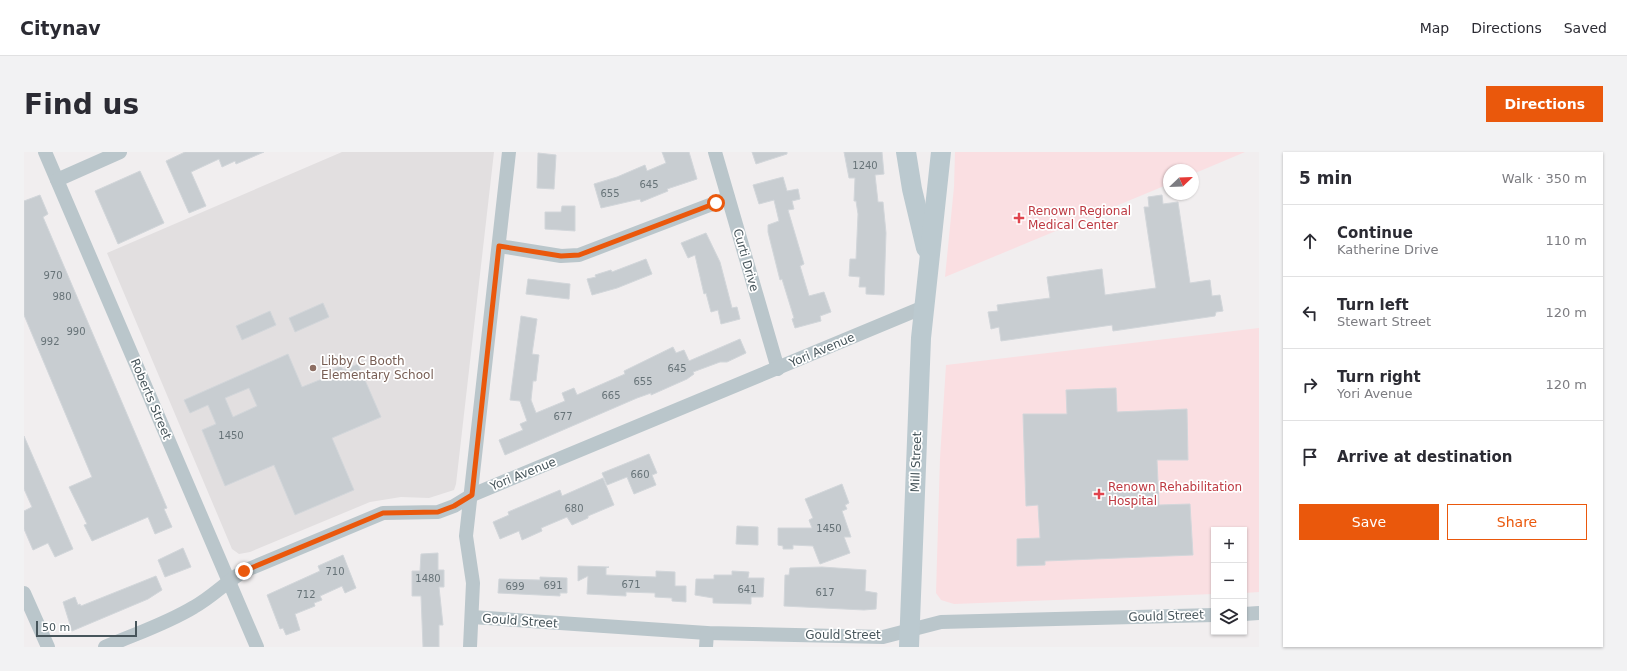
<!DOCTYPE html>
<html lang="en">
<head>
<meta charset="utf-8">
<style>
  :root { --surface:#fff; --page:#f2f2f3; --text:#2b2b33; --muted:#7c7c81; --line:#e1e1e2; --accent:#ea580c }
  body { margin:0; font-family:"DejaVu Sans",sans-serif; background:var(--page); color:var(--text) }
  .controls { position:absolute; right:12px; bottom:12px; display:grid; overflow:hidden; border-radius:0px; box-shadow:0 1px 3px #0004 }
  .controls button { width:36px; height:36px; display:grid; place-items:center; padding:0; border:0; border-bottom:1px solid var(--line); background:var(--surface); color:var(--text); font:20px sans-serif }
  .compass { position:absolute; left:1139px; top:12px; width:36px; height:36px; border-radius:50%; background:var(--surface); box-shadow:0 1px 3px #0004; rotate:67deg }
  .scale { position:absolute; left:12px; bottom:10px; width:101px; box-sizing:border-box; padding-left:4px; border:2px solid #47555b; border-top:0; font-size:11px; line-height:14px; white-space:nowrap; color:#47555b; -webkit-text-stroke:3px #fff; paint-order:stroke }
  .stop { position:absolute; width:12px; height:12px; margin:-9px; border:3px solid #ea580c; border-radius:50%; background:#fff }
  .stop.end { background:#ea580c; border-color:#fff; box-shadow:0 1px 4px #0008 }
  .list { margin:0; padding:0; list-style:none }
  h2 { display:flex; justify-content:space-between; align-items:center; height:52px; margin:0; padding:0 16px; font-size:17px }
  h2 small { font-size:13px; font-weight:400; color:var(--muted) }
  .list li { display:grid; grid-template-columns:26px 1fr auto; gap:12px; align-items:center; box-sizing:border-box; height:72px; padding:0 16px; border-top:1px solid var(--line) }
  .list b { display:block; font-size:15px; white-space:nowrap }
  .list p { margin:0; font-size:13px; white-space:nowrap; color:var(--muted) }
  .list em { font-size:13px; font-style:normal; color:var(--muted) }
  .actions { display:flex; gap:8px; padding:12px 16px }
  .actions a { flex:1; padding:9px 0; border:1px solid var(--accent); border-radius:0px; text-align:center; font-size:14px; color:var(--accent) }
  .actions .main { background:var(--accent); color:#fff }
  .icon { flex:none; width:22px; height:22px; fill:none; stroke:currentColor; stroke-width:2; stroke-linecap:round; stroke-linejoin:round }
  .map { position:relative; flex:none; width:1235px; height:495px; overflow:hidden; border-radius:0px }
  header { display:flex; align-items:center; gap:24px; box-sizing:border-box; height:56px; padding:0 20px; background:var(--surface); border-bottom:1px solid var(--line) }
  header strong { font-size:19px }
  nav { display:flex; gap:22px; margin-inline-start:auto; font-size:14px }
  .intro { display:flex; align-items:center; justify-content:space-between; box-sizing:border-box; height:96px; padding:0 24px }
  h1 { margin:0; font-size:28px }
  .button { padding:10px 18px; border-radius:0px; background:var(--accent); color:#fff; font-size:14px; font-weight:700 }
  main { display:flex; gap:24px; padding:0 24px }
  aside { flex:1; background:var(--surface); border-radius:0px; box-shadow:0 1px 3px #0004 }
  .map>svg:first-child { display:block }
  .education { fill:#e2dfe0 }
  .medical { fill:#fadfe2 }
  .building { fill:#c8cdd1; stroke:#d2d6da; fill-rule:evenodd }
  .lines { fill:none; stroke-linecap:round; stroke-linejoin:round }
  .street { stroke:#bac6cb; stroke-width:14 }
  .secondary { stroke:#bbc9cf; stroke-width:20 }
  .route { stroke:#ea580c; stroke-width:5 }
  .health-dot { fill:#e0444e; stroke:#fff; stroke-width:1.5 }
  .education-dot { fill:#8d6e63; stroke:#fff; stroke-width:1.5 }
  .labels { text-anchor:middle; stroke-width:3.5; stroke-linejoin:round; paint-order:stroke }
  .number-label { font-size:10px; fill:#677378 }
  .health-label { font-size:12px; fill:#be3a42; stroke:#fff; text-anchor:start }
  .street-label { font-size:12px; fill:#47555b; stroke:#fff }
  .education-label { font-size:12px; fill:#785e54; stroke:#fff; text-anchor:start }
</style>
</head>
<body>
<header>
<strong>Citynav</strong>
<nav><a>Map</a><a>Directions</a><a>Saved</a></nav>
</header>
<div class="intro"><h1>Find us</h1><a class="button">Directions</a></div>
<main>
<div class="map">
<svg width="1235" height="495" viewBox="0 0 1235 495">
  <rect width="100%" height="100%" fill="#f1eeef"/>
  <!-- education -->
  <polygon class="education" points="318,0 470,0 432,332 430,338 405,346 377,345 346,350 226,400 215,402 208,397 83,101"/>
  <!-- medical -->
  <g class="medical">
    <polygon points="931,0 1221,0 1169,22 1169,18 1145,18 1145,32 921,125 930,35"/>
    <polygon points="1235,176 1235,440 1220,441 1220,378 1190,378 1190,442 930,452 917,448 912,441 916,306 922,213"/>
  </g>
  <!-- building -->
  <g class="building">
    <polygon points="161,0 240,0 212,12 211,9 198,15 195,7 167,20 182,54 165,61 142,9"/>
    <polygon points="638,0 665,0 673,27 643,37 644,39 617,50 616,47 577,56 570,32 593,25 621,13 623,19 642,11"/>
    <polygon points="728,0 763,0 763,2 732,12"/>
    <polygon points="820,0 858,0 860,22 851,23 854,50 859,50 862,81 860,143 842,142 842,135 835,135 836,125 825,124 826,107 832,107 834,62 832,49 830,49 831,26 825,26"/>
    <polygon points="514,1 532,3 530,37 513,36"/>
    <polygon points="116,19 140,71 94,92 71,39"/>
    <polygon points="759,25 763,39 774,37 776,47 768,49 770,57 764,58 780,112 776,114 785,144 800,140 807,160 796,164 797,169 771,176 768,167 770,166 758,127 756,128 744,80 744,73 755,69 750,48 735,52 729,33"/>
    <polygon points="16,43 24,62 19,65 143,356 140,357 148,375 131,382 124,365 68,389 60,373 63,372 45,335 68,325 0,163 0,49"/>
    <polygon points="1138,43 1139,52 1154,50 1166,131 1186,128 1188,144 1196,143 1199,159 1192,160 1191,164 1089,179 1088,173 977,189 975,175 967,177 964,160 974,159 973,153 1026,146 1023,125 1078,117 1081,143 1132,136 1120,55 1125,55 1124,45"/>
    <polygon points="538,54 551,54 551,79 521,77 521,60 537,60"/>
    <polygon points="682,81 696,110 708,156 713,155 716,167 697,172 694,158 687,160 682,141 680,142 671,103 664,106 657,91"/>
    <polygon points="622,107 628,122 593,136 568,143 563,127 572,125 571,123 587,118 588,120"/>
    <polygon points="504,127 546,132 545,147 502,142"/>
    <polygon points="299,151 305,165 271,180 265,166"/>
    <polygon points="246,159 252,173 218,188 212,174"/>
    <polygon points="497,164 513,167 508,202 515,203 512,229 509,229 507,248 512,261 541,249 538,241 550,236 553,243 601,222 600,219 649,195 652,201 660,198 665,209 716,187 722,201 703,210 696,210 669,220 670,222 663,227 627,243 627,241 613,246 481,303 475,288 499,278 496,272 503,269 496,249 486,248"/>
    <path d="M 264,202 L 278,235 L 303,225 L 302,221 L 317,214 L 319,218 L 334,212 L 357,265 L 308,286 L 330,338 L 271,363 L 250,313 L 201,334 L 178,278 L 192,272 L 184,253 L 166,261 L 160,248 ZM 225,236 L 233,254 L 209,265 L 201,246 Z"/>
    <polygon points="1092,236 1093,260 1163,257 1164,308 1133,308 1135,353 1166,352 1169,403 1021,409 1021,413 993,414 993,387 1016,386 1014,353 1002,354 999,262 1043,262 1042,238"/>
    <polygon points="0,284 49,397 31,405 24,391 9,398 0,377 0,359 8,355 0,337"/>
    <polygon points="625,302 633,321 628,323 632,333 610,342 603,325 583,333 578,321"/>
    <polygon points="579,326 590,353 564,364 564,366 548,373 543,365 517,376 518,379 498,388 495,379 476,387 469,370 485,363 484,360 536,338 538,344"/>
    <polygon points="818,332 825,351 821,353 823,357 818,359 827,385 820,385 826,401 796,412 789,394 769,393 769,397 759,397 759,394 754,393 754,376 788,376 785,368 789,366 781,347"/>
    <polygon points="713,374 734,375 734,393 712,392"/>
    <polygon points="159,396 167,415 141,425 134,408"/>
    <polygon points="414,401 414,418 420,418 420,435 415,435 419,473 415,473 415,495 399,495 397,444 388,444 388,419 396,419 397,402"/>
    <polygon points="319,403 332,436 321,441 318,434 296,444 298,448 290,451 291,454 271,462 276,478 262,483 259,476 256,477 243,443 296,419 294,414"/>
    <polygon points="554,414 585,415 582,416 582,423 632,425 632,419 651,420 651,434 662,434 662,450 648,449 648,446 631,445 631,441 602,440 602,444 563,442 564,424 554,429"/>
    <polygon points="798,415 842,418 841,439 853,441 852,457 840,458 760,454 761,423 765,423 766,416"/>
    <polygon points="708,419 725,420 724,426 740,426 739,445 727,445 727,452 689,451 689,446 671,443 672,427 690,427 690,423 708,423"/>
    <polygon points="132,424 138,438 124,447 48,479 39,450 51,445 54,453 56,452 57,454"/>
    <polygon points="516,425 543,426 543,441 536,441 536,444 474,441 475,427 516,428"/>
  </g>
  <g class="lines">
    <!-- street -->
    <g class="street">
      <polyline points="21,0 233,495"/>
      <polyline points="691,0 754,217"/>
      <polyline points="33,28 96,0"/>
      <polyline points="475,94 537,104 555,103 704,46"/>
      <polyline points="0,441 24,495"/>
      <polyline points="1220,462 1235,461"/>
      <polyline points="448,465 683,481 859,485 917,470 1190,463"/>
      <path d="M 81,495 C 111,482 142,472 170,455 C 188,445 202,430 220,419 L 359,361 L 414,360 L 430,354 L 448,343 L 900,155"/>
      <polyline points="446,495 449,431 442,384 485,0"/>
      <polyline points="682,495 683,481"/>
    </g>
    <!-- secondary -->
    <g class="secondary">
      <polyline points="882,0 888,37 902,96"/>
      <polyline points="885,495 897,186 917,0"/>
    </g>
  </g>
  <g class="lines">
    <!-- route -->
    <polyline class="route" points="220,419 359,361 414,360 430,354 448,343 475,94 537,104 555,103 692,51"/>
  </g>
  <!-- markers -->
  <g class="health-dot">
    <path d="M993 60h4v4h4v4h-4v4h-4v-4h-4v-4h4z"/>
    <path d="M1073 336h4v4h4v4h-4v4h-4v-4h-4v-4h4z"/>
  </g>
  <circle class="education-dot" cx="289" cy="216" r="4"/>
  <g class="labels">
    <!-- number labels -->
    <g class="number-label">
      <text x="841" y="17">1240</text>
      <text x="625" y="36">645</text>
      <text x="586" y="45">655</text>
      <text x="29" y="127">970</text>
      <text x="38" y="148">980</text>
      <text x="52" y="183">990</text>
      <text x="26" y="193">992</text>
      <text x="653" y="220">645</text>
      <text x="619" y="233">655</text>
      <text x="587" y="247">665</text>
      <text x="539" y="268">677</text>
      <text x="207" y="287">1450</text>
      <text x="616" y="326">660</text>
      <text x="550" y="360">680</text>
      <text x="805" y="380">1450</text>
      <text x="311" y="423">710</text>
      <text x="404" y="430">1480</text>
      <text x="607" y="436">671</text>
      <text x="529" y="437">691</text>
      <text x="491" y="438">699</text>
      <text x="723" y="441">641</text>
      <text x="801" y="444">617</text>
      <text x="282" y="446">712</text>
    </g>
    <!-- health labels -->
    <g class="health-label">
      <text x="1004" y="63">Renown Regional<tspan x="1004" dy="14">Medical Center</tspan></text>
      <text x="1084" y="339">Renown Rehabilitation<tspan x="1084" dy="14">Hospital</tspan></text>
    </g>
    <!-- street labels -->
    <g class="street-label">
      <text transform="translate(722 108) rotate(74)" y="4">Curti Drive</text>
      <text transform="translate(798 198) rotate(-23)" y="4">Yori Avenue</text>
      <text transform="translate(127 247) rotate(67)" y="4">Roberts Street</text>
      <text transform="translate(892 310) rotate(-88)" y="4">Mill Street</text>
      <text transform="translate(499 322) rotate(-22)" y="4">Yori Avenue</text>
      <text transform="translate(1142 464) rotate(-2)" y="4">Gould Street</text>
      <text transform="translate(496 469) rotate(4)" y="4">Gould Street</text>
      <text x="819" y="487">Gould Street</text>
    </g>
    <!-- education labels -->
    <g class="education-label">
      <text x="297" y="213">Libby C Booth<tspan x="297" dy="14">Elementary School</tspan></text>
    </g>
  </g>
</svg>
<div class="controls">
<button>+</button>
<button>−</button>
<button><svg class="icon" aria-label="layers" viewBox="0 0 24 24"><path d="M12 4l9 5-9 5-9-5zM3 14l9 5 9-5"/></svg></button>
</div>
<svg class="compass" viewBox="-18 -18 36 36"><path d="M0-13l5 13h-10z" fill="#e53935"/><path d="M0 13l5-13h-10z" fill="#7c7c81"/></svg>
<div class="scale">50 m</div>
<div class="stop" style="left:692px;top:51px"></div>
<div class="stop end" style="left:220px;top:419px"></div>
</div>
<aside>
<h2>5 min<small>Walk · 350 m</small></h2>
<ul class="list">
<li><svg class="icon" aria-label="ahead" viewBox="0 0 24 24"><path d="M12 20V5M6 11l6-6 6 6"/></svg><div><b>Continue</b><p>Katherine Drive</p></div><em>110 m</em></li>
<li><svg class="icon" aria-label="left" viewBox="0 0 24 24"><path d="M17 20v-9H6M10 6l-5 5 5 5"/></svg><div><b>Turn left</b><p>Stewart Street</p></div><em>120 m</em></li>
<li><svg class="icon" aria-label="right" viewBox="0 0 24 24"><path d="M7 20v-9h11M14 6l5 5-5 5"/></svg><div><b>Turn right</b><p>Yori Avenue</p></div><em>120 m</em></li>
<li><svg class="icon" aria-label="arrive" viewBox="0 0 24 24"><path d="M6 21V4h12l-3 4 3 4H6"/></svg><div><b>Arrive at destination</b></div></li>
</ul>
<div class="actions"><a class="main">Save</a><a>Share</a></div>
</aside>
</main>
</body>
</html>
